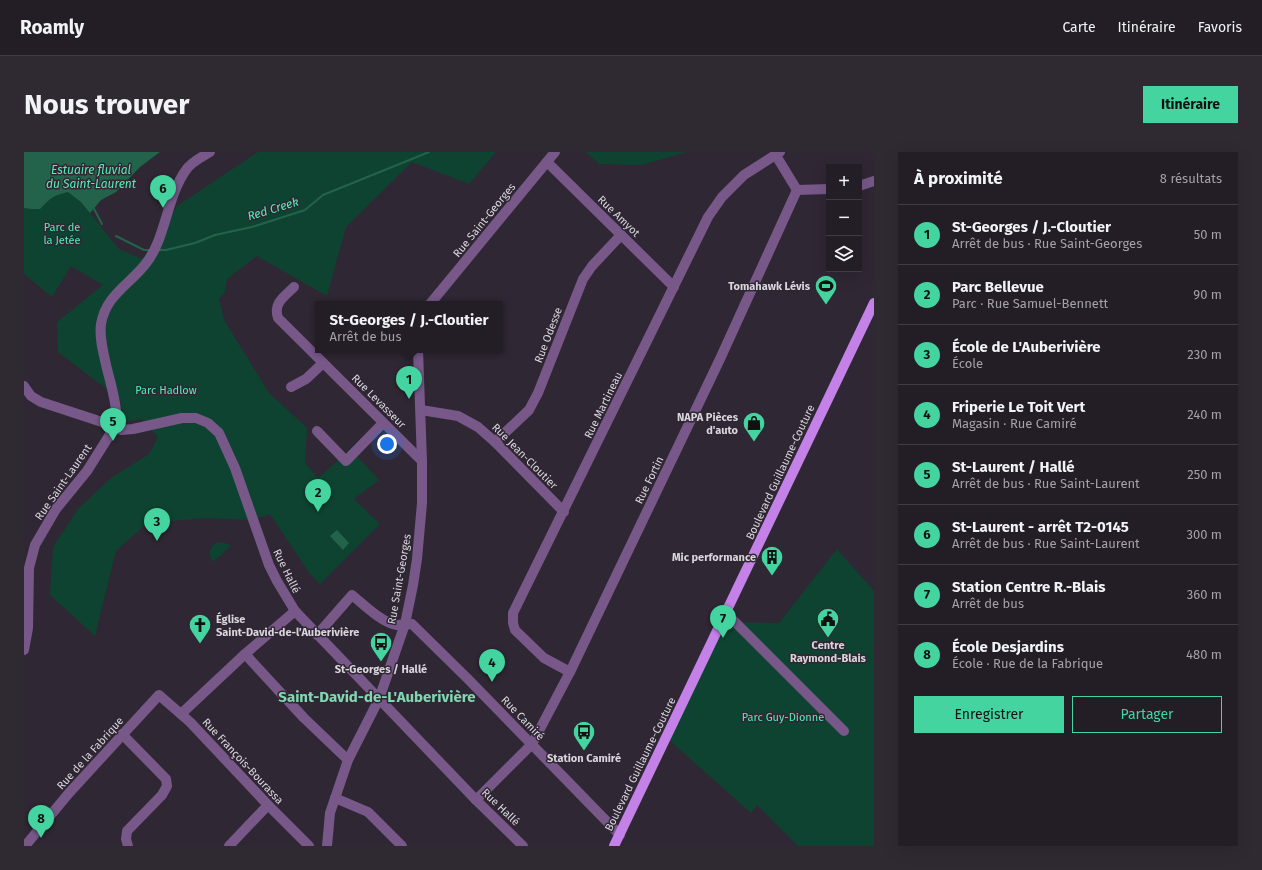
<!DOCTYPE html>
<html lang="fr">
<head>
<meta charset="utf-8">
<style>
  :root { --surface:#231d26; --page:#2f2a32; --text:#f1f3f6; --muted:#a3a2a7; --line:#403b43; --accent:#43d4a0 }
  body { margin:0; font-family:"Fira Sans",sans-serif; background:var(--page); color:var(--text) }
  .controls { position:absolute; right:12px; top:12px; display:grid; overflow:hidden; border-radius:0px; box-shadow:0 4px 16px #0002 }
  .controls button { width:36px; height:36px; display:grid; place-items:center; padding:0; border:0; border-bottom:1px solid var(--line); background:var(--surface); color:var(--text); font:20px sans-serif }
  .you { position:absolute; left:363px; top:292px; width:14px; height:14px; margin:-10px; border:3px solid #fff; border-radius:50%; background:#1a73e8; box-shadow:0 0 0 6px #1a73e833 }
  .badge { display:grid; place-items:center; width:26px; height:26px; border-radius:50%; background:var(--accent); color:#111; font-size:13px; font-weight:700 }
  .pin { position:absolute; translate:-50% -33px; filter:drop-shadow(0 1px 2px #0008) }
  .pin::after { content:''; position:absolute; top:21px; width:14px; height:12px; background:inherit; clip-path:polygon(0 0,100% 0,50% 100%) }
  .popup { position:absolute; left:291px; top:149px; width:188px; height:52px; box-sizing:border-box; display:grid; place-content:center; border-radius:0px; background:var(--surface); filter:drop-shadow(0 1px 3px #0005); font-size:13px; white-space:nowrap; color:var(--muted) }
  .popup b { font-size:15px; color:var(--text) }
  .popup::after { content:''; position:absolute; left:50%; top:100%; margin-left:-8px; border:8px solid transparent; border-top-color:var(--surface) }
  .list { margin:0; padding:0; list-style:none }
  h2 { display:flex; justify-content:space-between; align-items:center; height:52px; margin:0; padding:0 16px; font-size:17px }
  h2 small { font-size:13px; font-weight:400; color:var(--muted) }
  .list li { display:grid; grid-template-columns:26px 1fr auto; gap:12px; align-items:center; box-sizing:border-box; height:60px; padding:0 16px; border-top:1px solid var(--line) }
  .list b { display:block; font-size:15px; white-space:nowrap }
  .list p { margin:0; font-size:13px; white-space:nowrap; color:var(--muted) }
  .list em { font-size:13px; font-style:normal; color:var(--muted) }
  .actions { display:flex; gap:8px; padding:12px 16px }
  .actions a { flex:1; padding:9px 0; border:1px solid var(--accent); border-radius:0px; text-align:center; font-size:14px; color:var(--accent) }
  .actions .main { background:var(--accent); color:#111 }
  .icon { flex:none; width:22px; height:22px; fill:none; stroke:currentColor; stroke-width:2; stroke-linecap:round; stroke-linejoin:round }
  .map { position:relative; flex:none; width:850px; height:694px; overflow:hidden; border-radius:0px }
  header { display:flex; align-items:center; gap:24px; box-sizing:border-box; height:56px; padding:0 20px; background:var(--surface); border-bottom:1px solid var(--line) }
  header strong { font-size:19px }
  nav { display:flex; gap:22px; margin-inline-start:auto; font-size:14px }
  .intro { display:flex; align-items:center; justify-content:space-between; box-sizing:border-box; height:96px; padding:0 24px }
  h1 { margin:0; font-size:28px }
  .button { padding:10px 18px; border-radius:0px; background:var(--accent); color:#111; font-size:14px; font-weight:700 }
  main { display:flex; gap:24px; padding:0 24px }
  aside { flex:1; background:var(--surface); border-radius:0px; box-shadow:0 4px 16px #0002 }
  .map>svg:first-child { display:block }
  .green { fill:#0f4331 }
  .water { fill:#24634b }
  .lines { fill:none; stroke-linecap:round; stroke-linejoin:round }
  .stream { stroke:#24634b; stroke-width:2 }
  .minor { stroke:#775889; stroke-width:10 }
  .major { stroke:#c482e8; stroke-width:10 }
  .labels { text-anchor:middle; stroke-width:3; stroke-linejoin:round; paint-order:stroke }
  .street-label { font-size:11px; fill:#dad5dd; stroke:#2f2733 }
  .park-label { font-size:11px; fill:#4fefb6; stroke:#2f2733 }
  .poi-label { font-size:11px; font-weight:bold; fill:#dad5dd; stroke:#2f2733; text-anchor:end }
  .water-label { font-size:12px; font-style:italic; fill:#51f1b7; stroke:#2f2733 }
  .district-label { font-size:15px; font-weight:bold; fill:#81d7b2; stroke:#2f2733 }
</style>
</head>
<body>
<header>
<strong>Roamly</strong>
<nav><a>Carte</a><a>Itinéraire</a><a>Favoris</a></nav>
</header>
<div class="intro"><h1>Nous trouver</h1><a class="button">Itinéraire</a></div>
<main>
<div class="map">
<svg width="850" height="694" viewBox="0 0 850 694">
  <rect width="100%" height="100%" fill="#2f2733"/>
  <!-- green -->
  <g class="green">
    <polygon points="0,0 136,0 116,15 92,40 77,48 66,61 95,97 118,107 135,86 153,54 234,0 472,0 445,32 388,10 322,75 303,144 233,104 203,127 201,140 195,147 200,168 245,241 283,276 281,311 294,326 318,305 357,268 333,304 355,328 330,347 356,372 296,432 286,422 246,362 228,368 181,366 123,371 92,399 71,484 26,443 29,395 55,356 87,326 125,302 134,285 117,267 100,270 96,247 34,200 33,170 79,133 47,114 28,145 0,122"/>
    <polygon points="562,0 663,0 617,13 575,12"/>
    <path d="M 196,390 L 204,392 L 207,394 L 189,410 C 183,401 186,392 196,390 Z"/>
    <polygon points="813,397 850,439 850,694 774,694 733,653 727,661 645,588 703,470 755,471"/>
  </g>
  <!-- water -->
  <g class="water">
    <path d="M 0,0 L 136,0 L 116,15 L 92,40 L 77,48 L 66,61 L 57,50 L 44,40 C 30,43 26,46 16,57 L 8,57 L 0,56 Z"/>
    <polygon points="313,378 325,391 319,398 306,384"/>
  </g>
  <g class="lines">
    <!-- stream -->
    <g class="stream">
      <polyline points="69,55 78,72"/>
      <polyline points="92,84 120,98 126,98"/>
      <polyline points="134,98 142,98 171,91 191,83 228,75 281,58 299,43 405,0"/>
    </g>
    <!-- minor -->
    <g class="minor">
      <polyline points="751,2 773,38"/>
      <polyline points="523,10 650,135"/>
      <polyline points="835,34 850,29"/>
      <polyline points="773,38 805,37"/>
      <path d="M 270,135 C 260,145 249,151 254,166 L 398,309"/>
      <polyline points="406,152 531,0"/>
      <polyline points="0,234 7,244 17,250 78,270 89,276 97,278 109,277 158,266 172,266 184,271 195,281 211,316 245,413 253,429 271,459 452,648 499,694"/>
      <polyline points="267,235 282,227 299,211"/>
      <polyline points="397,258 434,264 454,275 471,290 540,360"/>
      <polyline points="293,279 322,309 359,271"/>
      <polyline points="471,290 505,258 514,241 559,127 568,114 597,83"/>
      <polyline points="702,461 820,579"/>
      <path d="M 293,483 L 328,443 C 339,452 358,471 373,473 C 378,473 383,472 388,472 L 444,527 L 596,683"/>
      <path d="M 0,498 L 4,476 L 5,416 L 11,393 L 32,357 L 63,319 L 90,276 L 93,274 C 93,254 88,236 83,217 C 80,203 75,187 77,172 C 82,142 107,132 123,110 C 142,85 143,44 162,18 C 167,10 178,5 186,0"/>
      <polyline points="221,502 280,566 324,608"/>
      <polyline points="546,520 520,506 491,478 489,471 489,461 684,65 698,45 720,23 756,0"/>
      <polyline points="157,562 221,502 271,459"/>
      <polyline points="98,582 142,627 143,634 138,643 103,679 102,687 104,694"/>
      <polyline points="311,646 344,660 378,694"/>
      <polyline points="452,648 508,592 546,520 696,207 773,38"/>
      <polyline points="1,694 45,641 135,543 166,570 244,653 285,694"/>
      <polyline points="205,694 244,653"/>
      <polyline points="303,694 306,661 324,608 355,547 381,472 389,433 393,407 398,351 398,309 394,198"/>
    </g>
    <!-- major -->
    <polyline class="major" points="590,694 850,151"/>
  </g>
  <!-- icons -->
  <defs>
    <g id="stadium-pin" transform="scale(1.15)"><path d="M0 17L-7.5 6A9.5 9.5 0 1 1 7.5 6Z" fill="#43d4a0" stroke="#2f2733"/><path d="M0-5a6.5 5 0 1 0 0 10a6.5 5 0 1 0 0-10ZM-3.5-1.8h7v3.6h-7Z" fill="#111"/></g>
    <g id="shop-pin" transform="scale(1.15)"><path d="M0 17L-7.5 6A9.5 9.5 0 1 1 7.5 6Z" fill="#43d4a0" stroke="#2f2733"/><path d="M-5-2.5h2.3a2.7 3.5 0 0 1 5.4 0H5L5.5 6h-11ZM-1.5-2.5h3a1.5 2.3 0 0 0-3 0Z" fill="#111"/></g>
    <g id="building-pin" transform="scale(1.15)"><path d="M0 17L-7.5 6A9.5 9.5 0 1 1 7.5 6Z" fill="#43d4a0" stroke="#2f2733"/><path d="M-4-6H4V6H1V3H-1V6H-4ZM-2.5-4.3h1.7v1.8h-1.7ZM.8-4.3h1.7v1.8H.8ZM-2.5-1h1.7V.8h-1.7ZM.8-1h1.7V.8H.8Z" fill="#111"/></g>
    <g id="civic-pin" transform="scale(1.15)"><path d="M0 17L-7.5 6A9.5 9.5 0 1 1 7.5 6Z" fill="#43d4a0" stroke="#2f2733"/><path d="M-.6-6.5H3V-4.5H.6V-3L4-1V1h2V6H-6V1h2V-1L-.6-3ZM-1.2 2.5V6h2.4V2.5Z" fill="#111"/></g>
    <g id="church-pin" transform="scale(1.15)"><path d="M0 17L-7.5 6A9.5 9.5 0 1 1 7.5 6Z" fill="#43d4a0" stroke="#2f2733"/><path d="M-1.2-6h2.4v3.5h3.3v2.4h-3.3V6h-2.4V-.1h-3.3v-2.4h3.3Z" fill="#111"/></g>
    <g id="bus-pin" transform="scale(1.15)"><path d="M0 17L-7.5 6A9.5 9.5 0 1 1 7.5 6Z" fill="#43d4a0" stroke="#2f2733"/><path d="M-5-6H5V4H4V6H2V4H-2V6H-4V4H-5ZM-3.5-4V0h7V-4ZM-3.5 1.2v1.5H-2V1.2ZM2 1.2v1.5H3.5V1.2Z" fill="#111"/></g>
  </defs>
  <g fill-rule="evenodd">
    <use href="#stadium-pin" x="802" y="134"/>
    <use href="#shop-pin" x="730" y="271"/>
    <use href="#building-pin" x="748" y="405"/>
    <use href="#civic-pin" x="804" y="467"/>
    <use href="#church-pin" x="176" y="473"/>
    <use href="#bus-pin" x="357" y="491"/>
    <use href="#bus-pin" x="560" y="580"/>
  </g>
  <g class="labels">
    <!-- street labels -->
    <g class="street-label">
      <text transform="translate(595 64) rotate(44)" y="4">Rue Amyot</text>
      <text transform="translate(460 68) rotate(-51)" y="4">Rue Saint-Georges</text>
      <text transform="translate(524 183) rotate(-69)" y="4">Rue Odesse</text>
      <text transform="translate(355 249) rotate(45)" y="4">Rue Levasseur</text>
      <text transform="translate(579 253) rotate(-64)" y="4">Rue Martineau</text>
      <text transform="translate(501 304) rotate(45)" y="4">Rue Jean-Cloutier</text>
      <text transform="translate(756 320) rotate(-65)" y="4">Boulevard Guillaume-Couture</text>
      <text transform="translate(625 328) rotate(-64)" y="4">Rue Fortin</text>
      <text transform="translate(39 330) rotate(-55)" y="4">Rue Saint-Laurent</text>
      <text transform="translate(263 419) rotate(64)" y="4">Rue Hallé</text>
      <text transform="translate(375 427) rotate(-80)" y="4">Rue Saint-Georges</text>
      <text transform="translate(499 566) rotate(46)" y="4">Rue Camiré</text>
      <text transform="translate(66 601) rotate(-48)" y="4">Rue de la Fabrique</text>
      <text transform="translate(219 609) rotate(47)" y="4">Rue François-Bourassa</text>
      <text transform="translate(616 612) rotate(-64)" y="4">Boulevard Guillaume-Couture</text>
      <text transform="translate(477 655) rotate(44)" y="4">Rue Hallé</text>
    </g>
    <!-- park labels -->
    <g class="park-label">
      <text x="38" y="79">Parc de<tspan x="38" dy="13">la Jetée</tspan></text>
      <text x="142" y="242">Parc Hadlow</text>
      <text x="759" y="569">Parc Guy-Dionne</text>
    </g>
    <!-- poi labels -->
    <g class="poi-label">
      <text x="786" y="138">Tomahawk Lévis</text>
      <text x="714" y="269">NAPA Pièces<tspan x="714" dy="13">d'auto</tspan></text>
      <text x="732" y="409">Mic performance</text>
      <text x="192" y="471" text-anchor="start">Église<tspan x="192" dy="13">Saint-David-de-l’Auberivière</tspan></text>
      <text x="804" y="497" text-anchor="middle">Centre<tspan x="804" dy="13">Raymond-Blais</tspan></text>
      <text x="357" y="521" text-anchor="middle">St-Georges / Hallé</text>
      <text x="560" y="610" text-anchor="middle">Station Camiré</text>
    </g>
    <!-- water labels -->
    <g class="water-label">
      <text x="67" y="22">Estuaire fluvial<tspan x="67" dy="14">du Saint-Laurent</tspan></text>
      <text transform="translate(249 57) rotate(-17)" y="4">Red Creek</text>
    </g>
    <!-- district labels -->
    <g class="district-label">
      <text x="353" y="550">Saint-David-de-L'Auberivière</text>
    </g>
  </g>
</svg>
<div class="controls">
<button>+</button>
<button>−</button>
<button><svg class="icon" aria-label="layers" viewBox="0 0 24 24"><path d="M12 4l9 5-9 5-9-5zM3 14l9 5 9-5"/></svg></button>
</div>
<div class="you"></div>
<div class="pin badge" style="left:385px;top:247px">1</div>
<div class="popup"><b>St-Georges / J.-Cloutier</b>Arrêt de bus</div>
<div class="pin badge" style="left:294px;top:360px">2</div>
<div class="pin badge" style="left:133px;top:389px">3</div>
<div class="pin badge" style="left:468px;top:530px">4</div>
<div class="pin badge" style="left:89px;top:289px">5</div>
<div class="pin badge" style="left:139px;top:56px">6</div>
<div class="pin badge" style="left:699px;top:486px">7</div>
<div class="pin badge" style="left:17px;top:686px">8</div>
</div>
<aside>
<h2>À proximité<small>8 résultats</small></h2>
<ul class="list">
<li><span class="badge">1</span><div><b>St-Georges / J.-Cloutier</b><p>Arrêt de bus · Rue Saint-Georges</p></div><em>50 m</em></li>
<li><span class="badge">2</span><div><b>Parc Bellevue</b><p>Parc · Rue Samuel-Bennett</p></div><em>90 m</em></li>
<li><span class="badge">3</span><div><b>École de L'Auberivière</b><p>École</p></div><em>230 m</em></li>
<li><span class="badge">4</span><div><b>Friperie Le Toit Vert</b><p>Magasin · Rue Camiré</p></div><em>240 m</em></li>
<li><span class="badge">5</span><div><b>St-Laurent / Hallé</b><p>Arrêt de bus · Rue Saint-Laurent</p></div><em>250 m</em></li>
<li><span class="badge">6</span><div><b>St-Laurent - arrêt T2-0145</b><p>Arrêt de bus · Rue Saint-Laurent</p></div><em>300 m</em></li>
<li><span class="badge">7</span><div><b>Station Centre R.-Blais</b><p>Arrêt de bus</p></div><em>360 m</em></li>
<li><span class="badge">8</span><div><b>École Desjardins</b><p>École · Rue de la Fabrique</p></div><em>480 m</em></li>
</ul>
<div class="actions"><a class="main">Enregistrer</a><a>Partager</a></div>
</aside>
</main>
</body>
</html>
